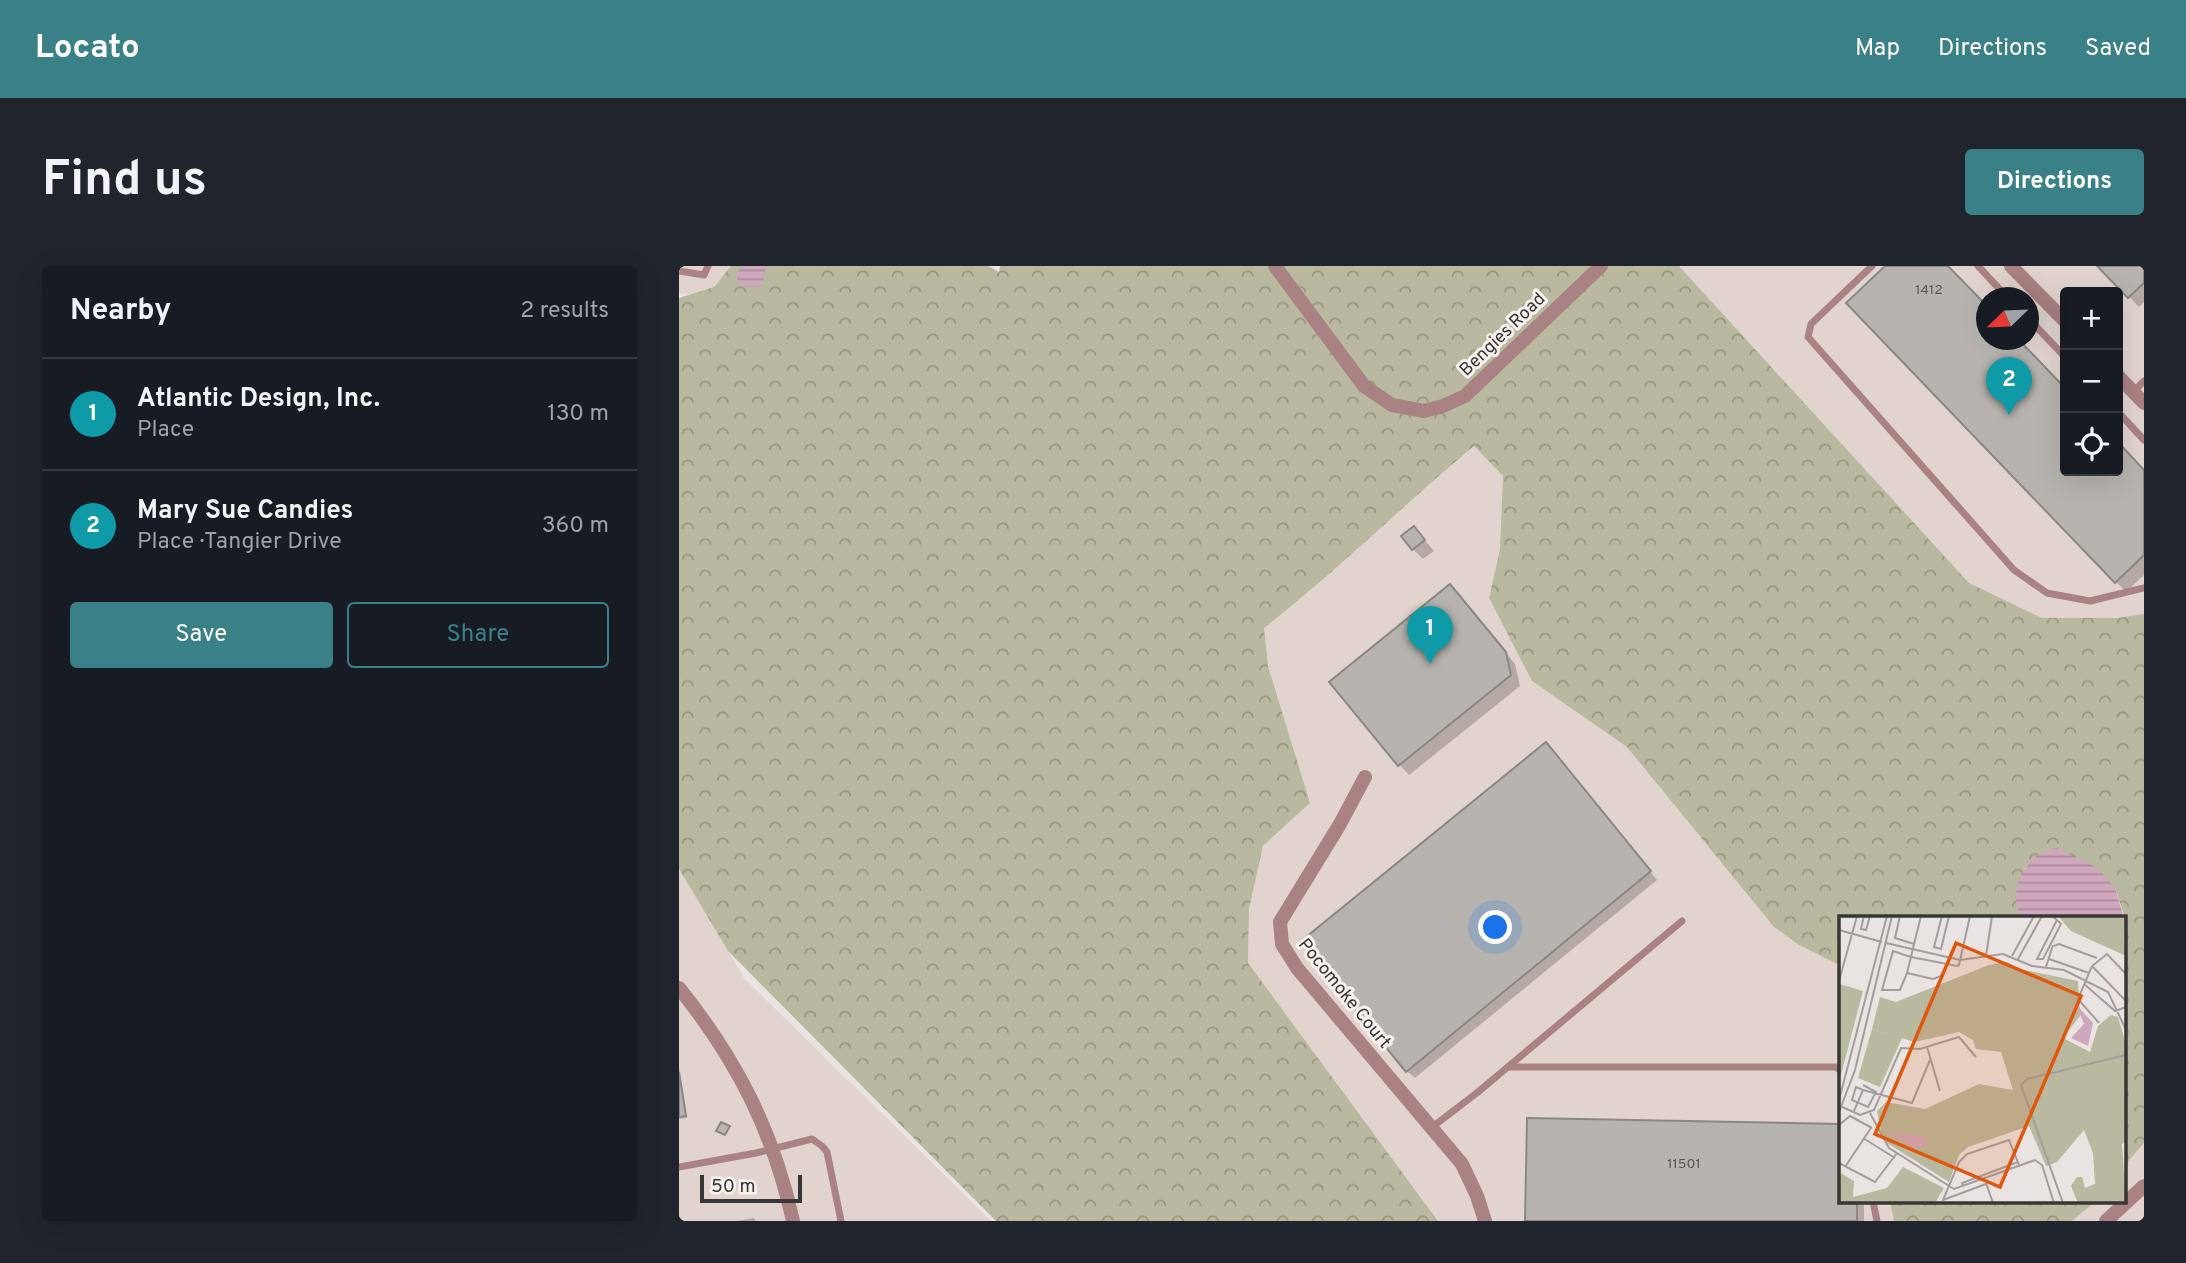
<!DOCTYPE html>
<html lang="en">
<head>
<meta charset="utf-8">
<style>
  :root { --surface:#171b24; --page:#20242c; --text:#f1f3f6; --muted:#9ea1a6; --line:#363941; --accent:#398187 }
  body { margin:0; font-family:Overpass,sans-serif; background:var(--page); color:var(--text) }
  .controls { position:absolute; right:21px; top:21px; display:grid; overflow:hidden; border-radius:7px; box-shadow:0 7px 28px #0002 }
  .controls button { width:63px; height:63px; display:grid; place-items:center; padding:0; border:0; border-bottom:2px solid var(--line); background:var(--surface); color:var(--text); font:35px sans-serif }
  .compass { position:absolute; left:1297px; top:21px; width:63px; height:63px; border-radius:50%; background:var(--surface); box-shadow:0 7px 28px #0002; rotate:247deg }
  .scale { position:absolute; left:21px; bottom:18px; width:102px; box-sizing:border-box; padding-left:7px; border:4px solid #393735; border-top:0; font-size:19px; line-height:24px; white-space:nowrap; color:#393735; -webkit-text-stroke:5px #f7f1ee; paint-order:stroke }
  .you { position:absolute; left:817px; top:662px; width:24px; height:24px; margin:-18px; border:5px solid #fff; border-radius:50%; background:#1a73e8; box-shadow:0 0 0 10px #1a73e833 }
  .badge { display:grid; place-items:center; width:46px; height:46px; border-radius:50%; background:var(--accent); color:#fff; font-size:23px; font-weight:700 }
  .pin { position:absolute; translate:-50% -58px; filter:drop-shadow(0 2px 4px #0008) }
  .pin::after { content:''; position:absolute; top:37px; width:24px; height:21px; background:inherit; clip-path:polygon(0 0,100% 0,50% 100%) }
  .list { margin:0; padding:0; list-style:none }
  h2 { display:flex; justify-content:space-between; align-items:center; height:91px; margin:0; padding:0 28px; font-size:30px }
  h2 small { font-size:23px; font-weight:400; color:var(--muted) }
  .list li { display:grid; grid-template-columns:46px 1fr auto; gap:21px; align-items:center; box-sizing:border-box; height:112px; padding:0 28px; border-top:2px solid var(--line) }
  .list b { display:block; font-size:26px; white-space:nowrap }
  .list p { margin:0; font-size:23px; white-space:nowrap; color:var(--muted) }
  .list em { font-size:23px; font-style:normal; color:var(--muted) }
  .actions { display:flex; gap:14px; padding:21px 28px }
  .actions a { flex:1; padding:16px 0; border:2px solid var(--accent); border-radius:7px; text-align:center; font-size:24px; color:var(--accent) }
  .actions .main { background:var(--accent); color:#fff }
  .icon { flex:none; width:38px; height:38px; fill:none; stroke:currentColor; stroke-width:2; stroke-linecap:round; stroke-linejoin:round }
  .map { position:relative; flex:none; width:1465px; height:955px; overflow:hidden; border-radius:7px }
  header { display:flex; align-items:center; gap:42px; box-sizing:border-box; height:98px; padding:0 35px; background:var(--accent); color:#fff }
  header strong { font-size:33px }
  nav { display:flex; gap:38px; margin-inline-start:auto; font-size:24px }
  .intro { display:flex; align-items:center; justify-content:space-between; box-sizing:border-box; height:168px; padding:0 42px }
  h1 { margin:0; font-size:49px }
  .button { padding:18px 32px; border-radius:7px; background:var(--accent); color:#fff; font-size:24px; font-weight:700 }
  main { display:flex; gap:42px; padding:0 42px }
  aside { flex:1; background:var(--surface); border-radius:7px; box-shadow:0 7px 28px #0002 }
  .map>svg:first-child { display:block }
  .built { fill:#e1d4ce; fill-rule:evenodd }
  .forest { fill:url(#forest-crowns) }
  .water { fill:url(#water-rules) }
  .shadow { fill:#0003 }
  .building { fill:#b7b4af; stroke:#8b8884; stroke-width:2 }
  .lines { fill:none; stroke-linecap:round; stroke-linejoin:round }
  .service { stroke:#ab8283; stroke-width:7 }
  .minor { stroke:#ab8283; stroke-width:14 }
  .labels { text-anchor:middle; stroke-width:6; stroke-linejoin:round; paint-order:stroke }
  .number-label { font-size:14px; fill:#585654 }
  .street-label { font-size:18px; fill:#393735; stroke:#f7f1ee }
  .inset-road { fill:none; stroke:#a39e9c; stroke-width:2 }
  .view { fill:#df570e; fill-opacity:0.15; stroke:#df570e; stroke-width:3.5 }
  .inset-edge { fill:none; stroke:#393735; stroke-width:3.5 }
</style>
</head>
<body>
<header>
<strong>Locato</strong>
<nav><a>Map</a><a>Directions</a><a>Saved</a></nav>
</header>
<div class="intro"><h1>Find us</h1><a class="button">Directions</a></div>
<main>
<aside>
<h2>Nearby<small>2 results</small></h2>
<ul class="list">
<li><span class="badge" style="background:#0f9aa8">1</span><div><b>Atlantic Design, Inc.</b><p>Place</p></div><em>130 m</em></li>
<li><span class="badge" style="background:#0f9aa8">2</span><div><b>Mary Sue Candies</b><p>Place · Tangier Drive</p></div><em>360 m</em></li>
</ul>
<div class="actions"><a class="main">Save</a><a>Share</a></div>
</aside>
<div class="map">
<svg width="1465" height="955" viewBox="0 0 1465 955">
  <defs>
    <pattern id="forest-crowns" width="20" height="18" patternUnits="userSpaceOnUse" patternTransform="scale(1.75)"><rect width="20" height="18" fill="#b8b99f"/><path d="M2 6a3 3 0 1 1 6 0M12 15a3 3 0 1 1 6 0" fill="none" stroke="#979782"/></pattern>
    <pattern id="water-rules" width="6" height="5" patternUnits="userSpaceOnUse" patternTransform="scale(1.75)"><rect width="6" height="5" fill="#d0a8be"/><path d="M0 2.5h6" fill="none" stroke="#aa8a9b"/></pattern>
  </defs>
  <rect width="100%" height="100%" fill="#e9e3e1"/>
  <!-- built -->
  <g class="built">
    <polygon points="0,0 60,0 43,32 0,27"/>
    <path d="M 1000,0 L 1465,0 L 1465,348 L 1438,352 L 1363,352 L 1290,317 ZM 1386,26 L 1439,26 L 1439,205 L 1386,205 ZM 1308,32 L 1350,32 L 1350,74 L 1308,74 Z"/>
    <polygon points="795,180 824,210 821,283 810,332 853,415 948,481 1095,661 1120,679 1162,700 1162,936 1211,936 1215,955 759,955 569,697 570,643 584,580 631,537 589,400 584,362 630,326 745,222"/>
    <polygon points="0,603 65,712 312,955 0,955"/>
    <polygon points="1465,877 1465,955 1393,955 1416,936 1446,936 1446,899"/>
  </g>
  <!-- forest -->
  <g class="forest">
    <path d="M 52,0 L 309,0 L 320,6 L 321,0 L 1000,0 L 1290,317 L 1363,352 L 1438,352 L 1465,348 L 1465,877 L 1446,899 L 1447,687 L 1446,652 L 1436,622 L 1350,597 C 1337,613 1339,628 1340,648 L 1342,652 L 1162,652 L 1162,700 L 1120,679 L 1095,661 L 948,481 L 853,415 L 810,332 L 821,283 L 824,210 L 795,180 C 724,239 658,305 585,362 L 589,400 L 631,537 L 584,580 L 570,643 L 569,697 L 759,955 L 317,955 L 49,685 L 0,603 L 0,32 L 35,21 Z"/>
    <polygon points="1211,936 1416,936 1393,955 1215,955"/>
  </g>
  <!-- water -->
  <g class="water">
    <polygon points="63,0 87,0 83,21 67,21 59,16 57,9"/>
    <path d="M 1378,582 L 1419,602 L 1436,622 L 1445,652 L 1342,652 C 1327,625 1347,585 1378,582 Z"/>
  </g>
  <!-- shadow -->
  <g class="shadow">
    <polygon points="1208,0 1267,0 1308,74 1338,74 1386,124 1386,205 1439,205 1439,178 1465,206 1465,309 1447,326 1169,37"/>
    <polygon points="1421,0 1465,0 1465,36 1460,41"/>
    <polygon points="735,262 755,285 744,293 734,283"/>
    <polygon points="781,330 836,398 841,420 730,509 720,498"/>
    <polygon points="874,486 978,614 736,812 728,805"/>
    <polygon points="0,802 8,852 0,853"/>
    <polygon points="850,854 1162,860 1162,936 1185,936 1185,955 848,955"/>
    <polygon points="75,952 77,955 58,955"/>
  </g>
  <!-- building -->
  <g class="building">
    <polygon points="1206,0 1269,0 1308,40 1308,74 1340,74 1386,122 1386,205 1439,205 1439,176 1465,204 1465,289 1436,317 1167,37"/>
    <polygon points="1418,0 1465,0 1465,17 1449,32"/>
    <polygon points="735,260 746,274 733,284 722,270"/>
    <polygon points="771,318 827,386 832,409 719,500 650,416"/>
    <polygon points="867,476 972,605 727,806 621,676"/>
    <polygon points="0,806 7,850 0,851"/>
    <polygon points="848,852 1162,858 1162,936 1178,936 1178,955 846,955"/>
    <polygon points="42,856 51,860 46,869 37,865"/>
  </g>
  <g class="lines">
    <!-- service -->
    <g class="service">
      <polyline points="1193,0 1132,58 1129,71 1335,304 1368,327 1411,335 1465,322"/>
      <polyline points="1299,0 1329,32"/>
      <polyline points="0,5 25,9 29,0"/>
      <polyline points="1350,53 1386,91"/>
      <polyline points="1454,126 1465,115"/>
      <polyline points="1439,146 1465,174"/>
      <polyline points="829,801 1157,801 1162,805"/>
      <polyline points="752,862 799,826 1003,655"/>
      <polyline points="0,901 77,887 133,873 143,880 148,886 162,955"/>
      <polyline points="1194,936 1198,955"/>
    </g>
    <!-- minor -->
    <g class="minor">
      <polyline points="596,0 685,120 713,139 745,145 764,140 786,130 922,0"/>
      <polyline points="1332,0 1386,55"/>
      <polyline points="1439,110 1465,137"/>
      <polyline points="686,511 661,558 601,656 603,678 618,702 783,898 798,930 806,955"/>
      <path d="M 0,722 C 58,794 94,865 114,955"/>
      <polyline points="1427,955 1465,920"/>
    </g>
  </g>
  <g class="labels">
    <!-- number labels -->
    <g class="number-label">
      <text x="1250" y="28">1412</text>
      <text x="1005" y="902">11501</text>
    </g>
    <!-- street labels -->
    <g class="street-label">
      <text transform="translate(823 68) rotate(-44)" y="6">Bengies Road</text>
      <text transform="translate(666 727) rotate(51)" y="6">Pocomoke Court</text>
    </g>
  </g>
  <!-- overview -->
  <g transform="translate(1160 650)">
    <rect width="287" height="287" fill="#e9e3e1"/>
    <path d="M 0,68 L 24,75 L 0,166 ZM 33,113 L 63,122 L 41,171 L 19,162 Z" fill="#b8b99f"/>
    <path d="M 219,0 L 287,0 L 287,40 L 232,15 ZM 168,46 L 181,53 L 239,65 L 241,100 L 224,122 L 251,136 L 259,110 L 272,99 L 279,101 L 287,128 L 287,226 L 283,228 L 287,287 L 239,287 L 232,270 L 238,261 L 243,261 L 246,272 L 256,268 L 254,237 L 245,214 L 218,246 L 207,250 L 190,210 L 129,231 L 120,239 L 110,266 L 48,227 L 42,215 L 38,195 L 47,186 L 86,193 L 140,168 L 174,174 L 162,136 L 137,133 L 134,124 L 120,116 L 75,126 L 33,113 L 41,81 L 57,86 L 150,49 ZM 64,251 L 105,272 L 96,287 L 0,287 L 0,256 L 15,265 L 14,281 L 48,272 Z" fill="#b8b99f"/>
    <path d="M 236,87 L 254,107 L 249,130 L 232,122 L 245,108 ZM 50,217 L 83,219 L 90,227 L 76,233 Z" fill="#d0a8be"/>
    <path class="inset-road" d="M 25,0 L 22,13 L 27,14 L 31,0M 61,0 L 56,22 L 75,28M 82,0 L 74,32 L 72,41 L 68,57 L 61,74 L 43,74 L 54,35 L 72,41 L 118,50 L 120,49 L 131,0M 103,0 L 95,31 L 102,33 L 110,0M 213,0 L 218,4 L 222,8 L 204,43 L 198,43 L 218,4M 0,14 L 43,26M 47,27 L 121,44 L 164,38 L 193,50 L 225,54 L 269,76 L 287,114M 215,30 L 220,28 L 258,42M 147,40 L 153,0M 173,40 L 195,0M 179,43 L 203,0M 210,43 L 250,57M 253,50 L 287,85M 207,51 L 214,29M 68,57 L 94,63 L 102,60M 0,65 L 18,0M 245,68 L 276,95 L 287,91M 260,107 L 239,83 L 253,50 L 268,38 L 287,58M 88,131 L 101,175M 24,169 L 37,176 L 29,191 L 13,184 L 17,171 L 24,174M 0,184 L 48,0M 1,190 L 21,199 L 35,194 L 62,132 L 81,133 L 120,121 L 137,141M 15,195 L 24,174 L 73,187 L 91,144M 0,196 L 16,154 L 53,0M 31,197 L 50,232 L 115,273 L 196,244 L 203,249 L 215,287M 0,209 L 11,200 L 33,212M 24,222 L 56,242M 0,247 L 36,266 L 58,237M 6,251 L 32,212M 147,267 L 154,287M 147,268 L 104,284 L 120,246 L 128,238 L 170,224 L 180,249M 124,271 L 123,267 L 179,246M 224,287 L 182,169 L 188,163 L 287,139"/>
    <path class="view" d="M 117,27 L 242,80 L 161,271 L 36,218 Z"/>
    <rect width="287" height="287" class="inset-edge"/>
  </g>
</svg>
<div class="controls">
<button>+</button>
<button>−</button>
<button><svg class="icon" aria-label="locate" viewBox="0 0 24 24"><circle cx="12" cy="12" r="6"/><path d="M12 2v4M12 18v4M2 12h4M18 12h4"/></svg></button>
</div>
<svg class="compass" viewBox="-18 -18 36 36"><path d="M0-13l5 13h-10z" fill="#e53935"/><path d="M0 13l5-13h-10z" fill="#9ea1a6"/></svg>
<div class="scale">50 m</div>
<div class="you"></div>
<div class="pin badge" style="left:751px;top:398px;background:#0f9aa8">1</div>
<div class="pin badge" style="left:1330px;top:149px;background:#0f9aa8">2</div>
</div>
</main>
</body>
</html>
